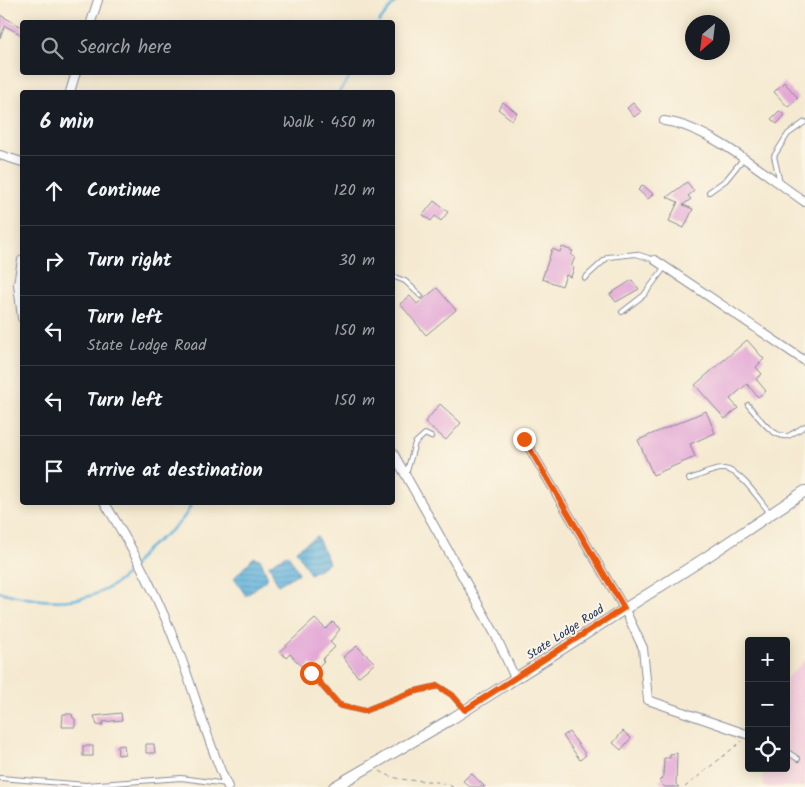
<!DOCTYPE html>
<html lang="en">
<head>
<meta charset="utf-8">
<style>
  :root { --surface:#171b24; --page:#242831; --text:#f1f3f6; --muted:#9ea1a6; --line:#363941 }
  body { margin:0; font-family:Kalam,sans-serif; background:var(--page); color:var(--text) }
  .controls { position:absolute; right:15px; bottom:15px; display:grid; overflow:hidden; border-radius:5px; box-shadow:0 2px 12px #0003 }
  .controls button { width:45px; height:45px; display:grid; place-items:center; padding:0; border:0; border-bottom:1px solid var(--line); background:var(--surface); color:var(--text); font:25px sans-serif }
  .compass { position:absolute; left:685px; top:15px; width:45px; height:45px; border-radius:50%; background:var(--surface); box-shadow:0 2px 12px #0003; rotate:208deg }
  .stop { position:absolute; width:15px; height:15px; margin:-11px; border:4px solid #ea580c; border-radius:50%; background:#fff }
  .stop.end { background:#ea580c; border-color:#fff; box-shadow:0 1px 5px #0008 }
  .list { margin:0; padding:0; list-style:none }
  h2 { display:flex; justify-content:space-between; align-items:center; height:65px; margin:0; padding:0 20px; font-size:21px }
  h2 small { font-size:16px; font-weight:400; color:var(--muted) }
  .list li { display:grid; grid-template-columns:32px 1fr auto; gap:15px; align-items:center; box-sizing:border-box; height:70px; padding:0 20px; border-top:1px solid var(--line) }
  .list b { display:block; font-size:19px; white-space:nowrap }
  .list p { margin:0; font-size:16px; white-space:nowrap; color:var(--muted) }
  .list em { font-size:16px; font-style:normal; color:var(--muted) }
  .icon { flex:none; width:28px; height:28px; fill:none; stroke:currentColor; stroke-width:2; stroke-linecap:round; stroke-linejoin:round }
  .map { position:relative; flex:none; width:805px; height:787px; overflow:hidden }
  .search { position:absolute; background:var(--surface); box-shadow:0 2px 12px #0003; left:20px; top:20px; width:375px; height:55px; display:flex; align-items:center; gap:12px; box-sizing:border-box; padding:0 18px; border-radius:5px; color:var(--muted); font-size:19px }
  .panel { position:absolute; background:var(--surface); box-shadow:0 2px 12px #0003; left:20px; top:90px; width:375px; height:415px; border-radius:5px }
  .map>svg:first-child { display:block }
  .built { fill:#f4cfde }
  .water { fill:url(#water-rules); stroke:#3e729e }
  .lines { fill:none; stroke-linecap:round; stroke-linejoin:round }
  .stream { stroke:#62b4dd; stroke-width:2.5 }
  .building { fill:#e3a8d7 }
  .service-casing { stroke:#888c98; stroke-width:6 }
  .minor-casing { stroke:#888c98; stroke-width:10 }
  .tertiary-casing { stroke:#888c98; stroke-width:12 }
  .path { stroke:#888c98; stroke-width:1; stroke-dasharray:4 4; stroke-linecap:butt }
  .service { stroke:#fff; stroke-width:4 }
  .minor { stroke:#fff; stroke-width:8 }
  .tertiary { stroke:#fff; stroke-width:10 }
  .route { stroke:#ea580c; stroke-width:6 }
  .labels { text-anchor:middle; stroke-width:4; stroke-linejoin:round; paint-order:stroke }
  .street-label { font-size:12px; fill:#1b2f5e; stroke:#fcf5e5 }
</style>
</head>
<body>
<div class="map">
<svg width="805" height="787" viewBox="0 0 805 787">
  <defs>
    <pattern id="water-rules" width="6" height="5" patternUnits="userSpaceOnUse" patternTransform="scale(1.25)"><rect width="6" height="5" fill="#62b4dd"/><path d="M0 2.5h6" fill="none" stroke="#5093b6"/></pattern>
  </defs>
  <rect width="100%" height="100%" fill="#fcf5e5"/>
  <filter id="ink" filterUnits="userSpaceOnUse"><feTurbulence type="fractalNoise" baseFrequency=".02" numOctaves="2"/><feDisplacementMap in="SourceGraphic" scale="10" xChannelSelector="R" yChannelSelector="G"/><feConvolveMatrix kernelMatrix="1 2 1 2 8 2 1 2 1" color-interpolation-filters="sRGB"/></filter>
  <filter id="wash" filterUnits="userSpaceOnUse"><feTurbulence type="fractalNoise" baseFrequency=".0096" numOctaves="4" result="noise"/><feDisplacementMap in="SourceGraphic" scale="20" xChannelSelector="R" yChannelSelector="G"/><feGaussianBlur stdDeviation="1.12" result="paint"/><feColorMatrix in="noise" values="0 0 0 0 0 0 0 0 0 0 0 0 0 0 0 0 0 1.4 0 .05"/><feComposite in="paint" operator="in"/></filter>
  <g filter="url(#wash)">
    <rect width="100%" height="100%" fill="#f5ead1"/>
    <!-- built -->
    <polygon class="built" points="805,660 805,787 764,787 762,768 786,768 786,679"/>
    <!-- water -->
    <g class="water">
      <polygon points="317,536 329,563 310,574 296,550"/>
      <polygon points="288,554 299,573 278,585 269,565"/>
      <polygon points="254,557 261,560 268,578 246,596 234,578"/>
    </g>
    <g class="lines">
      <!-- stream -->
      <g class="stream">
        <polyline points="379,22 397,0"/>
        <polyline points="339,92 353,72"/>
        <path d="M 0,592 C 43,604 91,608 126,575 C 135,566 141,553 151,546 C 167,533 185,523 192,502"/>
      </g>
    </g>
    <g id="blocks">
      <!-- building -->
      <g class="building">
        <polygon points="0,15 22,27 22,35 5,26 0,38"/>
        <polygon points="784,82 798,98 788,107 774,92"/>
        <polygon points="503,102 517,113 512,120 498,109"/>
        <polygon points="633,103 641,112 634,117 627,108"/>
        <polygon points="779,111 785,115 777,124 771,119"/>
        <polygon points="687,182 694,191 688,196 691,199 683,205 693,209 684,228 669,221 678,202 667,197"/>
        <polygon points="643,185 653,194 648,199 638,190"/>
        <polygon points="434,201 448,212 441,221 435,216 431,221 423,215"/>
        <polygon points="562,247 573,251 571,255 575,257 571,267 574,268 571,277 566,275 562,286 542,279 552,249 560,252"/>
        <polygon points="632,280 639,289 616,302 610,294"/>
        <polygon points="437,288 456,310 426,335 400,304 410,296 417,304"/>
        <polygon points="747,340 764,359 756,367 762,374 756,379 766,391 758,397 747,384 730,399 738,408 725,419 695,385"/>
        <polygon points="440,404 461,423 446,440 425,422"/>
        <polygon points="706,411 715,433 690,444 695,457 653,475 638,440"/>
        <polygon points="315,619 326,629 333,622 340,629 330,642 335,647 322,660 324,661 316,669 311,664 305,670 290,654 286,658 280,651"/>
        <polygon points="357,646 375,663 358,677 343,657"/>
        <polygon points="121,713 122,720 103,722 102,726 97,725 94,716"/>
        <polygon points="63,714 72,714 73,718 75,719 75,727 62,727"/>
        <polygon points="623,731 631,738 621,750 613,743"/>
        <polygon points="569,732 586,755 580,760 563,736"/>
        <polygon points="146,744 154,744 155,753 146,753"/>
        <polygon points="124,745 125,754 118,755 117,746"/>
        <rect x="83" y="746" width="10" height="10"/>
        <polygon points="677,753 676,784 679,787 665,787 659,781 663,777 664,758 670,758 670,754"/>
        <polygon points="471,773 485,787 470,787 463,781"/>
      </g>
    </g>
  </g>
  <g filter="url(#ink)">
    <use href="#blocks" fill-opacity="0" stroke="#888c98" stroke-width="1"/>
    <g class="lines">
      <!-- service casing -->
      <g class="service-casing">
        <g id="service">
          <polyline points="780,183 774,156 788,134 805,122"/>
          <polyline points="709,192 726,180 743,159"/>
          <polyline points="392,276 405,281 421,296"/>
          <polyline points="585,278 608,257 636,254 655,260"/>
          <polyline points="622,312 644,295 665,267"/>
          <path d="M 748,405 C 757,415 773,439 788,436 C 793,434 800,429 805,426"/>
          <polyline points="406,475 415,443 425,434 431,437"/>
          <path d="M 689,479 C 700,476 712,469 723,469 C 739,468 760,501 770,513"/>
          <polyline points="311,673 339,705 364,711 412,692 438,686 452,695 465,710"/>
          <polyline points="786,751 798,759"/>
          <polyline points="0,778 86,785 181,778 227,784"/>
        </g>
      </g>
      <!-- minor casing -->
      <g class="minor-casing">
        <g id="minor">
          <polyline points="91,22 98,0"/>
          <polyline points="70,92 76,72"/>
          <path d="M 664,121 C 709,126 767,176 805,202"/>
          <polyline points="0,155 22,162"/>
          <polyline points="22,260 18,284 22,318"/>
          <polyline points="655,260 805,361"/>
          <polyline points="524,439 624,608 643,648 648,700 749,735"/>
          <polyline points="392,451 495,634 515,678"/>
          <path d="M 104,502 C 135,551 160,601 180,655 C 197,699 208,745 228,787"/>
        </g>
      </g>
      <!-- tertiary casing -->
      <g class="tertiary-casing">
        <polyline id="tertiary" points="334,787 453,718 705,558 805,491"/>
      </g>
      <!-- path -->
      <g class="path">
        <path d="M 380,771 C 406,787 427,775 453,787"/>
        <polyline points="685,787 742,741"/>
      </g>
      <!-- service -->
      <use href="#service" class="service"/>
      <!-- minor -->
      <use href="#minor" class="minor"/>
      <!-- tertiary -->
      <use href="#tertiary" class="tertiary"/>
    </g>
  </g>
  <g class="lines" filter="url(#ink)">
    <!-- route -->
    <polyline class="route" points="311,673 339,705 364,711 412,692 438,686 452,695 465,710 624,608 524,439"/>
  </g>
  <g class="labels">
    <!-- street labels -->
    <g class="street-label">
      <text transform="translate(565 632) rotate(-33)" y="4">State Lodge Road</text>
    </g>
  </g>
</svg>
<div class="controls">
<button>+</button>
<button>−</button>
<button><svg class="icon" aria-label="locate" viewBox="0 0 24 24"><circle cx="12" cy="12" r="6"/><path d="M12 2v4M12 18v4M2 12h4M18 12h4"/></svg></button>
</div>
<svg class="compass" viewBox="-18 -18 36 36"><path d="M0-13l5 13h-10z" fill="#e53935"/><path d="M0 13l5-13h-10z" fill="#9ea1a6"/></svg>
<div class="stop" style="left:311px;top:673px"></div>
<div class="stop end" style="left:524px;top:439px"></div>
<div class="search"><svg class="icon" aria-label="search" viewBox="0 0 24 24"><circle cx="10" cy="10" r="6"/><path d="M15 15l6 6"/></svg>Search here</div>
<section class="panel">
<h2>6 min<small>Walk · 450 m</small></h2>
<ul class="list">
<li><svg class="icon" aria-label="ahead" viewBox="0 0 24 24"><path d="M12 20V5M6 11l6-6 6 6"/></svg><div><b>Continue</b></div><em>120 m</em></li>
<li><svg class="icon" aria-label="right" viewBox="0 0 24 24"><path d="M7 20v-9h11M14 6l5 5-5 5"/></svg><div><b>Turn right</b></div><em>30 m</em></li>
<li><svg class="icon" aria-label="left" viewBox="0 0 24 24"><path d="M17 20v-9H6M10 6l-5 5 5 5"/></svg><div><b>Turn left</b><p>State Lodge Road</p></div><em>150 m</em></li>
<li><svg class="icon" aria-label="left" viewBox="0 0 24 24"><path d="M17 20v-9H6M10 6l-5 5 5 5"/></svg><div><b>Turn left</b></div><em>150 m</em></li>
<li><svg class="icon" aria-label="arrive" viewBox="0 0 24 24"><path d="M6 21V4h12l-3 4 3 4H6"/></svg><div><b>Arrive at destination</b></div></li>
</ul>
</section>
</div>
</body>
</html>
